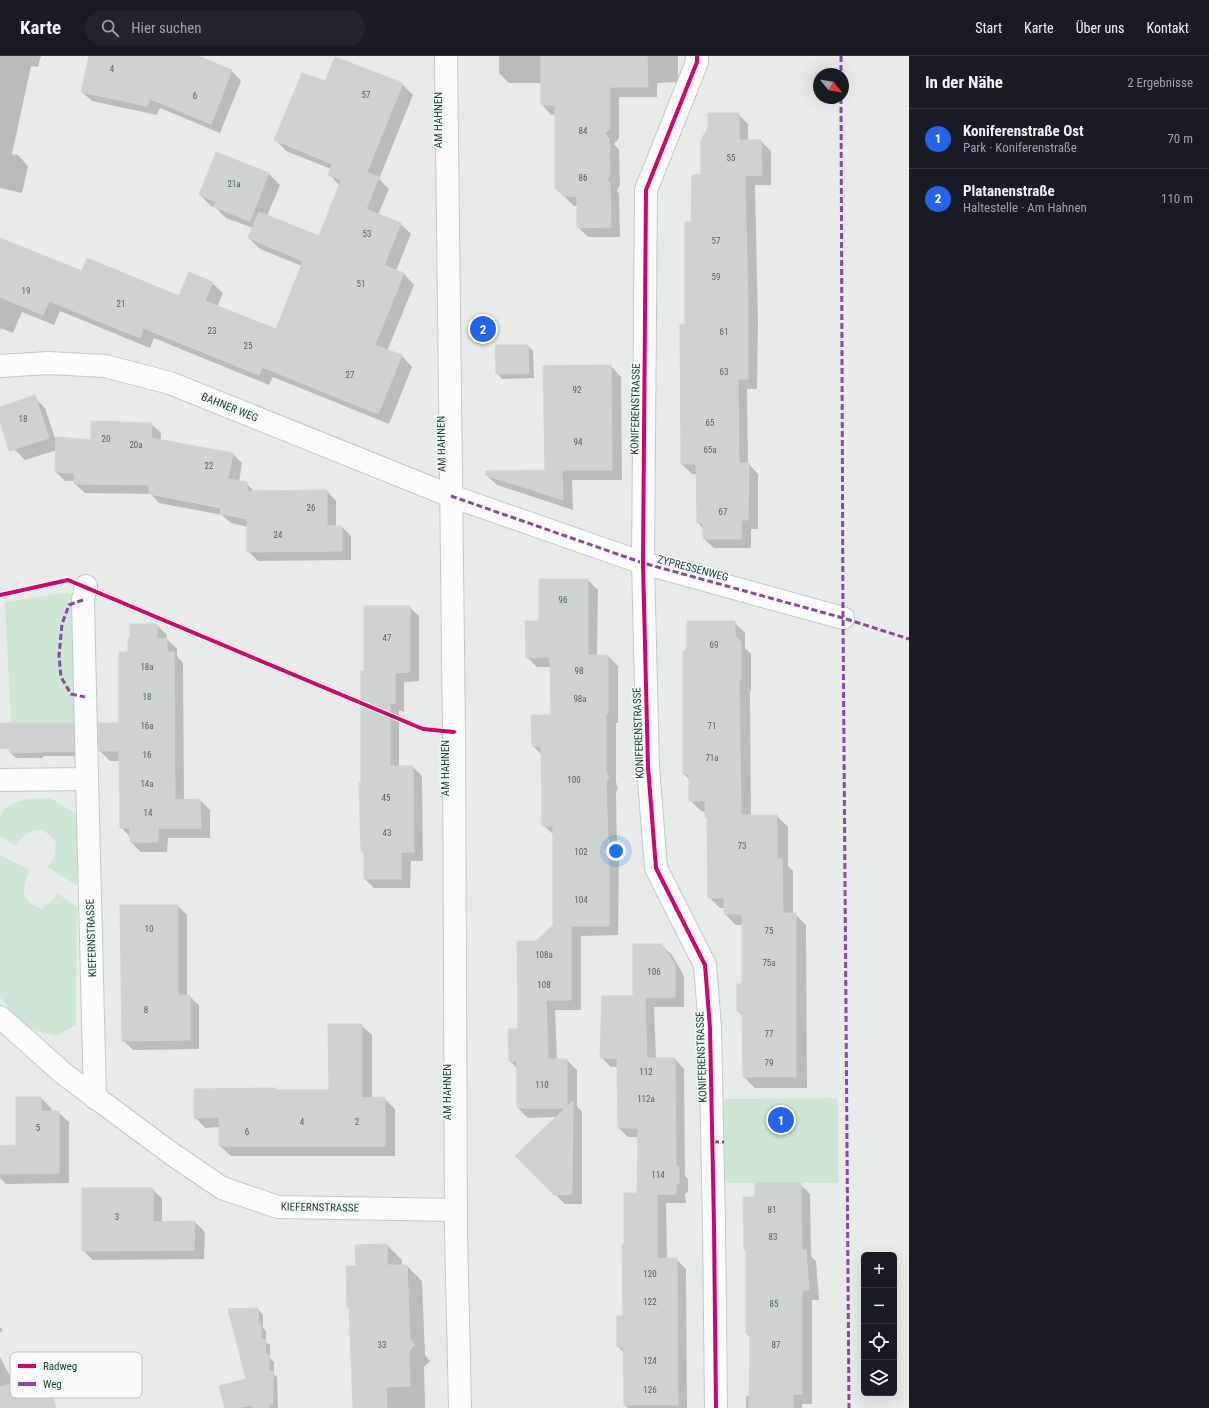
<!DOCTYPE html>
<html lang="de">
<head>
<meta charset="utf-8">
<style>
  :root { --surface:#171b24; --page:#20242c; --text:#f1f3f6; --muted:#9ea1a6; --line:#363941; --accent:#2563eb }
  body { margin:0; font-family:"Roboto Condensed",sans-serif; background:var(--page); color:var(--text) }
  .controls { position:absolute; right:12px; bottom:12px; display:grid; overflow:hidden; border-radius:6px; box-shadow:0 4px 16px #0002 }
  .controls button { width:36px; height:36px; display:grid; place-items:center; padding:0; border:0; border-bottom:1px solid var(--line); background:var(--surface); color:var(--text); font:20px sans-serif }
  .compass { position:absolute; left:813px; top:12px; width:36px; height:36px; border-radius:50%; background:var(--surface); box-shadow:0 4px 16px #0002; rotate:120deg }
  .you { position:absolute; left:616px; top:795px; width:14px; height:14px; margin:-10px; border:3px solid #fff; border-radius:50%; background:#1a73e8; box-shadow:0 0 0 6px #1a73e833 }
  .badge { display:grid; place-items:center; width:26px; height:26px; border-radius:50%; background:var(--accent); color:#fff; font-size:13px; font-weight:700 }
  .pin { position:absolute; translate:-50% -50%; border:2px solid #fff; box-shadow:0 1px 4px #0006 }
  .list { margin:0; padding:0; list-style:none }
  h2 { display:flex; justify-content:space-between; align-items:center; height:52px; margin:0; padding:0 16px; font-size:17px }
  h2 small { font-size:13px; font-weight:400; color:var(--muted) }
  .list li { display:grid; grid-template-columns:26px 1fr auto; gap:12px; align-items:center; box-sizing:border-box; height:60px; padding:0 16px; border-top:1px solid var(--line) }
  .list b { display:block; font-size:15px; white-space:nowrap }
  .list p { margin:0; font-size:13px; white-space:nowrap; color:var(--muted) }
  .list em { font-size:13px; font-style:normal; color:var(--muted) }
  .icon { flex:none; width:22px; height:22px; fill:none; stroke:currentColor; stroke-width:2; stroke-linecap:round; stroke-linejoin:round }
  .map { position:relative; flex:none; width:909px; height:1352px; overflow:hidden }
  header { display:flex; align-items:center; gap:24px; box-sizing:border-box; height:56px; padding:0 20px; background:var(--surface); border-bottom:1px solid var(--line) }
  header strong { font-size:19px }
  nav { display:flex; gap:22px; margin-inline-start:auto; font-size:14px }
  .search { width:280px; height:36px; background:var(--page); display:flex; align-items:center; gap:10px; box-sizing:border-box; padding:0 14px; border-radius:22px; color:var(--muted); font-size:15px }
  main { display:flex }
  aside { flex:1; background:var(--surface) }
  .map>svg:first-child { display:block }
  .green { fill:#cee7d4 }
  .shadow { fill:#0003; fill-rule:evenodd }
  .building { fill:#ccd3d0; stroke:#cfd5d2 }
  .lines { fill:none; stroke-linecap:round; stroke-linejoin:round }
  .minor-casing { stroke:#c3c9c6; stroke-width:24 }
  .minor { stroke:#fbfcfc; stroke-width:22 }
  .quiet { stroke:#8e44ad; stroke-width:3; stroke-dasharray:6 3; stroke-linecap:butt }
  .cycleway-casing { stroke:#f5fbf8; stroke-width:6 }
  .cycleway { stroke:#d6006c; stroke-width:4 }
  .labels { text-anchor:middle; stroke-width:3; stroke-linejoin:round; paint-order:stroke }
  .number-label { font-size:9px; fill:#4c685f }
  .street-label { font-size:11px; fill:#204338; stroke:#f5fbf8 }
  .key { fill:#f5fbf8; stroke:#b5c4be; stroke-width:1 }
  .key-label { font-size:11px; fill:#204338 }
</style>
</head>
<body>
<header>
<strong>Karte</strong>
<div class="search"><svg class="icon" aria-label="search" viewBox="0 0 24 24"><circle cx="10" cy="10" r="6"/><path d="M15 15l6 6"/></svg>Hier suchen</div>
<nav><a>Start</a><a>Karte</a><a>Über uns</a><a>Kontakt</a></nav>
</header>
<main>
<div class="map">
<svg width="909" height="1352" viewBox="0 0 909 1352">
  <rect width="100%" height="100%" fill="#e7ece9"/>
  <!-- green -->
  <g class="green">
    <polygon points="64,537 79,539 81,667 11,668 5,546"/>
    <path d="M 50,742 L 78,759 L 77,830 L 48,811 L 55,798 L 56,786 C 40,766 29,773 15,790 L 0,780 C 0,775 0,766 0,761 C 7,741 33,743 50,742 Z"/>
    <path d="M 0,799 L 30,814 C 21,833 20,845 42,853 L 58,838 L 77,851 L 76,969 L 56,980 L 36,975 L 18,964 L 0,941 Z"/>
    <polygon points="838,1042 838,1127 724,1127 724,1043"/>
  </g>
  <!-- shadow -->
  <g class="shadow">
    <polygon points="0,0 41,0 38,11 31,10 12,98 18,99 28,110 22,137 0,132"/>
    <polygon points="90,0 194,0 232,15 241,25 220,77 160,52 157,59 92,45 82,36"/>
    <polygon points="499,0 678,0 678,26 657,27 657,41 619,41 619,82 614,88 619,94 620,129 617,134 619,138 620,181 588,181 578,171 578,150 574,150 556,132 556,58 551,59 542,49 542,27 509,27 499,17"/>
    <polygon points="325,27 402,28 413,39 379,123 389,133 378,159 400,167 411,178 396,215 404,218 414,229 387,295 402,300 412,311 389,368 273,321 269,329 154,282 150,292 60,255 54,269 22,256 13,277 1,272 0,275 0,224 82,217 180,241 212,227 223,237 217,251 276,275 302,210 260,193 249,182 253,172 226,162 217,153 211,150 200,139 269,118 280,129 267,160 320,182 339,129 329,118 331,113 286,95 276,84"/>
    <polygon points="738,58 748,68 748,85 761,85 771,95 771,129 755,129 758,264 757,333 747,333 748,407 758,418 758,473 751,473 751,492 714,492 704,483 704,473 698,467 697,418 692,418 682,408 686,269 692,167 702,119"/>
    <polygon points="496,290 528,290 533,295 534,322 502,323 497,317"/>
    <polygon points="611,310 621,321 622,424 572,424 573,454 497,429 486,419 546,415"/>
    <path d="M 34,341 L 45,352 L 55,382 L 91,385 L 151,368 L 161,377 L 161,384 L 233,398 L 242,407 L 239,426 L 246,427 L 255,436 L 327,435 L 336,445 L 336,471 L 342,471 L 351,480 L 351,504 L 258,505 L 248,495 L 248,471 L 231,467 L 222,459 L 159,447 L 151,438 L 85,437 L 75,428 L 75,425 L 65,425 L 56,416 L 57,394 L 25,404 L 14,393 ZM 158,438 L 226,451 L 226,453 L 158,440 Z"/>
    <polygon points="588,524 598,534 597,600 608,600 618,610 618,667 616,667 616,726 618,732 616,737 617,793 619,794 618,879 581,880 581,954 555,954 557,1004 567,1004 577,1014 577,1050 582,1056 582,1148 565,1148 517,1100 557,1061 528,1062 518,1052 518,1013 510,1005 509,974 519,974 536,886 554,869 554,779 543,769 542,699 533,690 552,660 552,611 537,611 527,601 540,566"/>
    <polygon points="409,551 419,560 419,625 404,626 404,656 399,654 399,711 413,711 422,720 423,805 411,805 410,832 374,832 365,823 365,799 362,796 365,616"/>
    <polygon points="734,566 745,577 745,592 751,598 751,635 750,635 751,760 777,760 788,771 788,810 793,815 793,858 795,858 806,869 807,1032 755,1032 744,1021 743,960 738,955 743,929 743,869 736,869 725,858 725,852 720,852 709,841 708,764 706,761 706,756 701,755 690,744 690,724 684,718 684,597"/>
    <polygon points="157,569 167,579 167,583 177,593 177,600 183,607 184,744 200,744 210,754 210,782 168,782 167,796 141,796 131,786 131,782 121,771 120,705 110,705 100,695 120,668 130,597"/>
    <polygon points="73,668 78,674 79,700 43,700 43,702 16,702 11,697"/>
    <polygon points="178,850 187,859 187,940 189,940 199,949 199,993 133,994 123,984"/>
    <polygon points="662,889 672,899 684,920 684,951 654,951 656,1003 675,1003 684,1013 685,1120 688,1123 688,1136 685,1138 686,1147 666,1147 667,1203 676,1203 686,1213 687,1352 628,1352 625,1349 624,1296 618,1291 624,1261 638,1138 639,1081 628,1081 619,1072 618,1011 611,1011 601,1001"/>
    <polygon points="361,969 372,979 372,1042 384,1042 395,1053 395,1100 231,1100 220,1090 220,1071 205,1072 195,1061 275,1033 277,1035 330,1035"/>
    <polygon points="41,1042 51,1052 51,1056 58,1056 69,1066 69,1127 6,1128 0,1122 0,1091 17,1090"/>
    <polygon points="800,1128 810,1138 811,1200 816,1205 819,1244 812,1244 812,1348 802,1348 802,1352 746,1352 746,1340 750,1340 751,1282 747,1278 747,1195 745,1194 756,1142"/>
    <polygon points="152,1133 162,1142 162,1166 195,1166 205,1176 204,1203 93,1204 83,1194"/>
    <polygon points="387,1189 402,1204 402,1210 407,1210 422,1225 425,1299 430,1305 424,1311 425,1352 354,1352 351,1254 348,1251 357,1211"/>
    <polygon points="258,1253 263,1259 263,1272 266,1275 266,1286 270,1289 270,1302 274,1306 274,1318 277,1321 278,1352 226,1352 247,1324"/>
    <polygon points="0,1271 3,1274 0,1277"/>
    <polygon points="0,1301 27,1352 0,1352"/>
  </g>
  <!-- building -->
  <g class="building">
    <polygon points="89,0 198,0 232,14 211,68 150,43 147,50 81,36"/>
    <polygon points="541,0 647,0 648,31 610,31 610,72 605,77 609,83 610,119 607,124 610,127 611,171 577,172 577,140 563,140 555,132 555,49 541,49"/>
    <polygon points="335,1 403,27 367,116 379,121 366,153 401,167 384,209 404,217 375,289 402,299 378,358 262,311 259,319 143,272 140,282 49,245 43,259 0,241 0,182 82,215 87,202 179,240 189,216 213,226 205,245 276,273 303,205 248,182 259,156 319,180 341,124 328,119 332,108 274,84 302,17 325,25"/>
    <polygon points="708,57 739,57 739,84 761,84 762,119 745,120 748,254 748,323 738,323 739,407 749,407 748,464 742,464 741,483 703,483 703,467 697,467 696,408 681,408 680,268 685,268 685,166 691,166 692,119 701,118 701,84 708,71"/>
    <polygon points="216,96 269,117 250,165 214,151 216,146 199,139"/>
    <polygon points="495,289 528,289 529,317 496,318"/>
    <polygon points="611,309 612,414 562,414 563,444 485,419 486,415 545,414 543,310"/>
    <polygon points="35,339 49,382 9,395 0,365 0,351"/>
    <polygon points="91,365 152,367 151,382 233,397 228,423 247,426 247,435 327,434 327,470 342,470 342,495 247,496 247,463 220,458 221,451 149,438 149,429 74,428 74,417 55,416 56,381 91,384"/>
    <polygon points="539,523 588,523 588,599 608,599 608,657 606,657 606,715 609,721 606,726 608,783 609,783 609,870 571,870 571,944 546,944 548,1003 567,1003 567,1050 573,1045 572,1138 554,1139 515,1100 565,1052 517,1052 517,1005 509,1005 508,973 518,973 517,885 536,885 553,869 553,770 542,770 541,690 532,690 531,659 551,659 550,601 526,602 525,565 539,565"/>
    <polygon points="364,550 410,550 410,616 395,617 395,648 390,646 390,710 413,710 414,796 401,796 401,823 364,823 364,796 361,796 359,727 361,727 361,615 364,615"/>
    <polygon points="687,565 735,565 735,580 741,586 741,624 739,624 741,759 777,759 777,803 782,803 783,857 796,857 796,1021 743,1021 742,955 737,955 737,928 742,928 742,858 724,858 724,842 708,842 707,762 705,762 705,745 689,745 689,718 683,718 683,596 687,593"/>
    <polygon points="130,568 157,568 157,583 167,582 167,596 174,596 175,744 200,743 201,772 158,772 158,786 130,786 130,772 120,772 119,695 99,695 98,667 119,667 119,596 128,596 128,583 130,583"/>
    <polygon points="0,667 73,667 74,695 10,697 9,693 0,692"/>
    <polygon points="120,849 178,849 178,939 190,939 190,984 122,985"/>
    <polygon points="633,888 662,888 675,909 675,941 645,942 647,1002 675,1002 676,1110 679,1112 679,1127 676,1129 676,1138 657,1138 657,1203 677,1202 678,1349 624,1349 623,1291 617,1291 617,1260 623,1260 622,1188 624,1188 624,1137 637,1137 638,1072 618,1072 617,1002 600,1002 602,940 633,940"/>
    <polygon points="328,968 362,968 362,1042 385,1041 385,1090 219,1090 219,1061 194,1062 194,1033 276,1032 276,1034 329,1034"/>
    <polygon points="16,1041 41,1041 41,1055 59,1055 59,1117 0,1118 0,1090 16,1089"/>
    <polygon points="755,1127 801,1127 802,1194 806,1194 809,1234 802,1234 802,1338 793,1338 793,1352 749,1352 750,1278 746,1278 746,1194 744,1194 743,1141 755,1141"/>
    <polygon points="82,1132 153,1132 153,1166 195,1165 194,1194 82,1195"/>
    <polygon points="387,1188 387,1209 407,1209 410,1283 415,1289 409,1295 410,1330 386,1331 387,1352 353,1352 349,1251 347,1251 346,1210 356,1210 355,1189"/>
    <polygon points="258,1252 259,1268 261,1268 261,1283 265,1283 266,1299 269,1299 269,1315 273,1315 273,1348 269,1348 269,1352 253,1352 252,1349 236,1352 225,1352 219,1330 246,1323 228,1253"/>
    <polygon points="47,1318 56,1352 0,1352 0,1331"/>
  </g>
  <g class="lines">
    <!-- minor casing -->
    <g class="minor-casing">
      <g id="minor">
        <polyline points="446,0 454,676 456,1175 460,1352"/>
        <polyline points="697,0 697,6 646,134 643,507 648,711 656,812 705,909 710,972 714,1169 716,1352"/>
        <polyline points="0,310 48,307 105,310 170,327 451,440 643,507 843,562"/>
        <polyline points="87,723 95,1042"/>
        <polyline points="0,724 87,723 83,544 86,530"/>
        <polyline points="0,961 64,1018 172,1098 222,1132 278,1151 456,1154"/>
      </g>
    </g>
    <!-- minor -->
    <use href="#minor" class="minor"/>
    <!-- quiet -->
    <g class="quiet">
      <polyline points="841,0 841,18"/>
      <polyline points="841,42 843,562 849,1352"/>
      <polyline points="451,440 643,507 843,562 909,583"/>
      <polyline points="83,544 69,549 62,568 59,600 61,621 71,638 85,641"/>
      <polyline points="713,1086 724,1086"/>
    </g>
    <!-- cycleway casing -->
    <g class="cycleway-casing">
      <g id="cycleway">
        <polyline points="697,0 697,6 646,134 643,507 648,711 656,812 705,909 710,972 714,1169 716,1352"/>
        <polyline points="0,539 68,524 423,673 454,676"/>
      </g>
    </g>
    <!-- cycleway -->
    <use href="#cycleway" class="cycleway"/>
  </g>
  <g class="labels">
    <!-- number labels -->
    <g class="number-label">
      <text x="112" y="16">4</text>
      <text x="366" y="42">57</text>
      <text x="195" y="43">6</text>
      <text x="583" y="78">84</text>
      <text x="731" y="105">55</text>
      <text x="583" y="125">86</text>
      <text x="234" y="131">21a</text>
      <text x="367" y="181">53</text>
      <text x="716" y="188">57</text>
      <text x="716" y="224">59</text>
      <text x="361" y="231">51</text>
      <text x="26" y="238">19</text>
      <text x="121" y="251">21</text>
      <text x="212" y="278">23</text>
      <text x="724" y="279">61</text>
      <text x="248" y="293">25</text>
      <text x="724" y="319">63</text>
      <text x="350" y="322">27</text>
      <text x="577" y="337">92</text>
      <text x="23" y="366">18</text>
      <text x="710" y="370">65</text>
      <text x="106" y="386">20</text>
      <text x="578" y="389">94</text>
      <text x="136" y="392">20a</text>
      <text x="710" y="397">65a</text>
      <text x="209" y="413">22</text>
      <text x="311" y="455">26</text>
      <text x="723" y="459">67</text>
      <text x="278" y="482">24</text>
      <text x="563" y="547">96</text>
      <text x="387" y="585">47</text>
      <text x="714" y="592">69</text>
      <text x="147" y="614">18a</text>
      <text x="579" y="618">98</text>
      <text x="147" y="644">18</text>
      <text x="580" y="646">98a</text>
      <text x="147" y="673">16a</text>
      <text x="712" y="673">71</text>
      <text x="147" y="702">16</text>
      <text x="712" y="705">71a</text>
      <text x="574" y="727">100</text>
      <text x="147" y="731">14a</text>
      <text x="386" y="745">45</text>
      <text x="148" y="760">14</text>
      <text x="387" y="780">43</text>
      <text x="742" y="793">73</text>
      <text x="581" y="799">102</text>
      <text x="581" y="847">104</text>
      <text x="149" y="876">10</text>
      <text x="769" y="878">75</text>
      <text x="544" y="902">108a</text>
      <text x="769" y="910">75a</text>
      <text x="654" y="919">106</text>
      <text x="544" y="932">108</text>
      <text x="146" y="957">8</text>
      <text x="769" y="981">77</text>
      <text x="769" y="1010">79</text>
      <text x="646" y="1019">112</text>
      <text x="542" y="1032">110</text>
      <text x="646" y="1046">112a</text>
      <text x="302" y="1069">4</text>
      <text x="357" y="1069">2</text>
      <text x="38" y="1075">5</text>
      <text x="247" y="1079">6</text>
      <text x="658" y="1122">114</text>
      <text x="772" y="1157">81</text>
      <text x="117" y="1164">3</text>
      <text x="773" y="1184">83</text>
      <text x="650" y="1221">120</text>
      <text x="650" y="1249">122</text>
      <text x="774" y="1251">85</text>
      <text x="382" y="1292">33</text>
      <text x="776" y="1292">87</text>
      <text x="650" y="1308">124</text>
      <text x="650" y="1337">126</text>
    </g>
    <!-- street labels -->
    <g class="street-label">
      <text transform="translate(438 64) rotate(-90)" y="4">AM HAHNEN</text>
      <text transform="translate(230 351) rotate(22)" y="4">BAHNER WEG</text>
      <text transform="translate(635 353) rotate(-89)" y="4">KONIFERENSTRASSE</text>
      <text transform="translate(441 388) rotate(-91)" y="4">AM HAHNEN</text>
      <text transform="translate(693 512) rotate(15)" y="4">ZYPRESSENWEG</text>
      <text transform="translate(638 677) rotate(-92)" y="4">KONIFERENSTRASSE</text>
      <text transform="translate(445 712) rotate(-90)" y="4">AM HAHNEN</text>
      <text transform="translate(91 882) rotate(-92)" y="4">KIEFERNSTRASSE</text>
      <text transform="translate(701 1001) rotate(-92)" y="4">KONIFERENSTRASSE</text>
      <text transform="translate(447 1036) rotate(-90)" y="4">AM HAHNEN</text>
      <text transform="translate(320 1151) rotate(1)" y="4">KIEFERNSTRASSE</text>
    </g>
  </g>
  <!-- legend -->
  <rect x="10" y="1296" width="132" height="46" rx="6" class="key"/>
  <rect x="18" y="1308" width="18" height="4" fill="#d6006c"/>
  <rect x="18" y="1326" width="18" height="4" fill="#8e44ad"/>
  <g class="key-label">
    <text x="43" y="1314">Radweg</text>
    <text x="43" y="1332">Weg</text>
  </g>
</svg>
<div class="controls">
<button>+</button>
<button>−</button>
<button><svg class="icon" aria-label="locate" viewBox="0 0 24 24"><circle cx="12" cy="12" r="6"/><path d="M12 2v4M12 18v4M2 12h4M18 12h4"/></svg></button>
<button><svg class="icon" aria-label="layers" viewBox="0 0 24 24"><path d="M12 4l9 5-9 5-9-5zM3 14l9 5 9-5"/></svg></button>
</div>
<svg class="compass" viewBox="-18 -18 36 36"><path d="M0-13l5 13h-10z" fill="#e53935"/><path d="M0 13l5-13h-10z" fill="#9ea1a6"/></svg>
<div class="you"></div>
<div class="pin badge" style="left:781px;top:1064px">1</div>
<div class="pin badge" style="left:483px;top:273px">2</div>
</div>
<aside>
<h2>In der Nähe<small>2 Ergebnisse</small></h2>
<ul class="list">
<li><span class="badge">1</span><div><b>Koniferenstraße Ost</b><p>Park · Koniferenstraße</p></div><em>70 m</em></li>
<li><span class="badge">2</span><div><b>Platanenstraße</b><p>Haltestelle · Am Hahnen</p></div><em>110 m</em></li>
</ul>
</aside>
</main>
</body>
</html>
